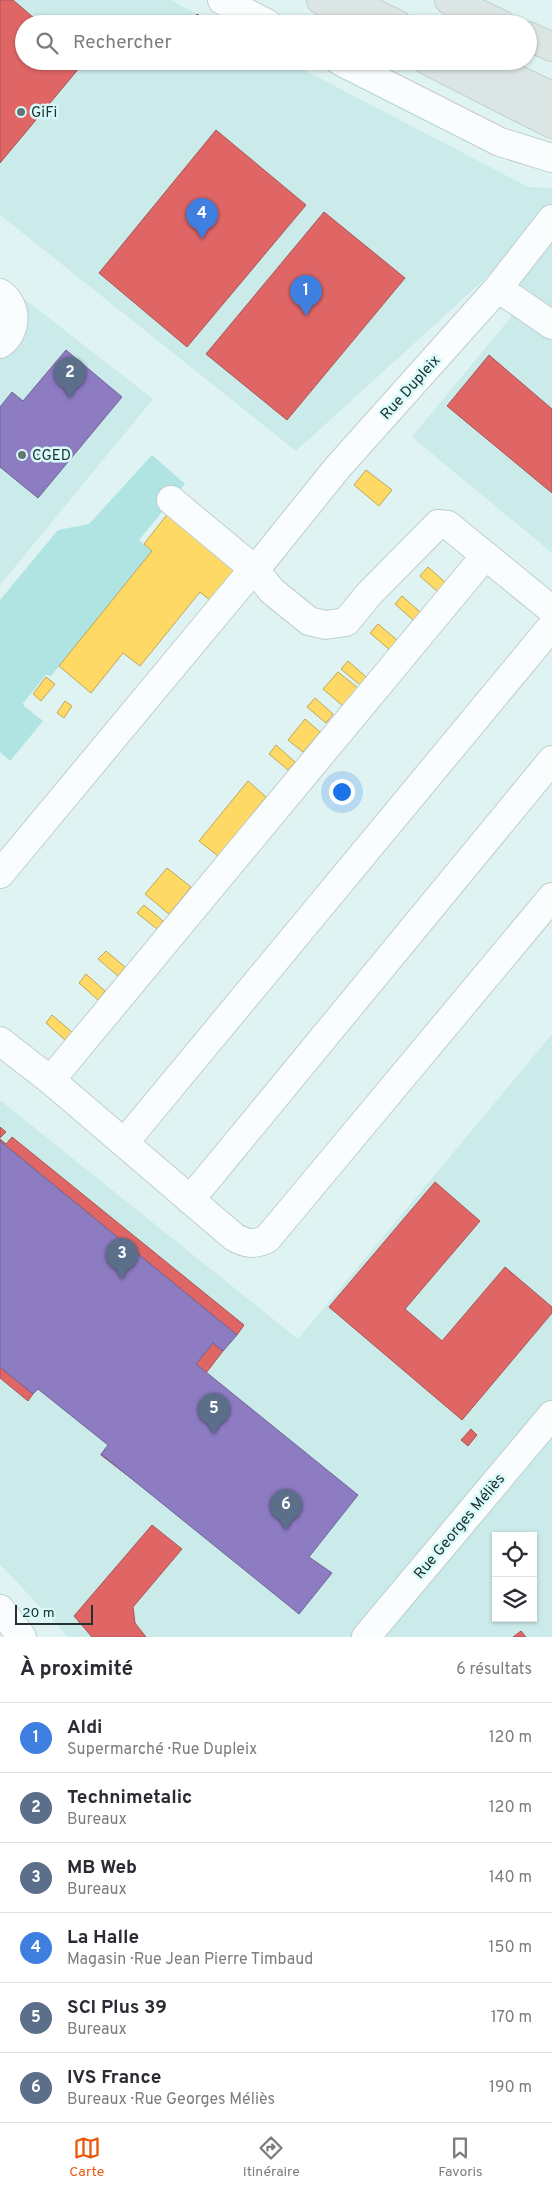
<!DOCTYPE html>
<html lang="fr">
<head>
<meta charset="utf-8">
<style>
  :root { --surface:#fff; --page:#f2f2f3; --text:#2b2b33; --muted:#7c7c81; --line:#e1e1e2; --accent:#ea580c }
  body { margin:0; font-family:Overpass,sans-serif; background:var(--page); color:var(--text) }
  .controls { position:absolute; right:15px; bottom:15px; display:grid; overflow:hidden; border-radius:0px; box-shadow:0 1px 4px #0004 }
  .controls button { width:45px; height:45px; display:grid; place-items:center; padding:0; border:0; border-bottom:1px solid var(--line); background:var(--surface); color:var(--text); font:25px sans-serif }
  .scale { position:absolute; left:15px; bottom:12px; width:78px; box-sizing:border-box; padding-left:5px; border:2px solid #233130; border-top:0; font-size:14px; line-height:18px; white-space:nowrap; color:#233130; -webkit-text-stroke:4px #d7fbfa; paint-order:stroke }
  .you { position:absolute; left:341px; top:791px; width:18px; height:18px; margin:-12px; border:4px solid #fff; border-radius:50%; background:#1a73e8; box-shadow:0 0 0 8px #1a73e833 }
  .badge { display:grid; place-items:center; width:32px; height:32px; border-radius:50%; background:var(--accent); color:#fff; font-size:16px; font-weight:700 }
  .pin { position:absolute; translate:-50% -41px; filter:drop-shadow(0 1px 2px #0008) }
  .pin::after { content:''; position:absolute; top:26px; width:18px; height:15px; background:inherit; clip-path:polygon(0 0,100% 0,50% 100%) }
  .list { margin:0; padding:0; list-style:none }
  h2 { display:flex; justify-content:space-between; align-items:center; height:65px; margin:0; padding:0 20px; font-size:21px }
  h2 small { font-size:16px; font-weight:400; color:var(--muted) }
  .list li { display:grid; grid-template-columns:32px 1fr auto; gap:15px; align-items:center; box-sizing:border-box; height:70px; padding:0 20px; border-top:1px solid var(--line) }
  .list b { display:block; font-size:19px; white-space:nowrap }
  .list p { margin:0; font-size:16px; white-space:nowrap; color:var(--muted) }
  .list em { font-size:16px; font-style:normal; color:var(--muted) }
  .icon { flex:none; width:28px; height:28px; fill:none; stroke:currentColor; stroke-width:2; stroke-linecap:round; stroke-linejoin:round }
  .map { position:relative; flex:none; width:552px; height:1637px; overflow:hidden }
  .search { position:absolute; background:var(--surface); box-shadow:0 1px 4px #0004; left:15px; right:15px; top:15px; height:55px; display:flex; align-items:center; gap:12px; box-sizing:border-box; padding:0 18px; border-radius:28px; color:var(--muted); font-size:19px }
  .sheet { height:485px; background:var(--surface) }
  nav { display:flex; justify-content:space-around; align-items:center; box-sizing:border-box; height:70px; border-top:1px solid var(--line); background:var(--surface); font-size:14px; color:var(--muted) }
  nav a { display:grid; justify-items:center; gap:2px }
  nav .on { color:var(--accent) }
  .map>svg:first-child { display:block }
  .built { fill:#caebea; fill-rule:evenodd }
  .green { fill:#afe4e3 }
  .homes { fill:#ffd966; stroke:#bda756 }
  .shops { fill:#e06666; stroke:#a75656 }
  .offices { fill:#8e7cc3; stroke:#6e6697 }
  .lines { fill:none; stroke-linecap:round; stroke-linejoin:round }
  .minor-casing { stroke:#bfcecd; stroke-width:30 }
  .major-casing { stroke:#c4cecd; stroke-width:30 }
  .minor { stroke:#fafdfd; stroke-width:28 }
  .major { stroke:#dbe5e4; stroke-width:28 }
  .poi-dot { fill:#657574; stroke:#d7fbfa; stroke-width:2 }
  .labels { text-anchor:middle; stroke-width:5; stroke-linejoin:round; paint-order:stroke }
  .poi-label { font-size:15px; fill:#233130; stroke:#d7fbfa; text-anchor:start }
  .street-label { font-size:15px; fill:#233130; stroke:#d7fbfa }
</style>
</head>
<body>
<div class="map">
<svg width="552" height="1637" viewBox="0 0 552 1637">
  <rect width="100%" height="100%" fill="#dff3f2"/>
  <!-- built -->
  <g class="built">
    <polygon points="0,0 171,0 215,24 24,24 24,61 287,61 528,187 552,188 552,307 497,268 296,451 0,215"/>
    <polygon points="0,280 153,399 0,585"/>
    <polygon points="516,311 552,338 552,553 412,437"/>
    <path d="M 552,1034 L 552,1637 L 68,1637 L 0,1564 L 0,1100 L 298,1339 ZM 496,1536 L 533,1536 L 533,1618 L 496,1618 Z"/>
  </g>
  <!-- green -->
  <polygon class="green" points="152,455 185,484 139,540 152,551 59,666 51,676 46,675 23,703 24,706 43,721 10,761 0,752 0,600 58,530 89,524"/>
  <!-- homes -->
  <g class="homes">
    <polygon points="366,470 392,490 379,506 354,485"/>
    <polygon points="169,512 238,567 211,601 200,592 140,666 123,653 91,693 59,666 152,551 144,544"/>
    <polygon points="428,567 446,583 438,592 420,576"/>
    <polygon points="402,596 420,612 413,620 395,604"/>
    <polygon points="378,624 397,640 390,650 370,633"/>
    <polygon points="348,661 366,677 360,685 341,669"/>
    <polygon points="338,672 358,688 343,706 323,689"/>
    <polygon points="46,677 55,684 41,701 33,694"/>
    <polygon points="315,698 333,714 326,723 307,707"/>
    <polygon points="65,701 72,706 64,718 57,713"/>
    <polygon points="305,719 320,732 303,752 288,740"/>
    <polygon points="276,745 295,762 288,770 269,754"/>
    <polygon points="248,781 266,797 218,856 199,841"/>
    <polygon points="167,868 191,887 169,914 145,894"/>
    <polygon points="144,905 163,921 157,929 137,913"/>
    <polygon points="106,951 125,967 118,976 98,959"/>
    <polygon points="86,974 105,991 98,1000 79,983"/>
    <polygon points="52,1015 72,1032 65,1040 46,1023"/>
  </g>
  <!-- shops -->
  <g class="shops">
    <polygon points="0,0 13,0 41,24 24,24 24,61 85,61 0,163"/>
    <polygon points="197,14 209,21 208,24 191,24"/>
    <polygon points="216,130 306,205 187,347 99,273"/>
    <polygon points="324,212 405,278 287,420 206,354"/>
    <polygon points="489,355 552,409 552,493 447,406"/>
    <polygon points="0,1127 6,1132 0,1138"/>
    <polygon points="12,1137 244,1325 237,1335 0,1141 0,1139 6,1144"/>
    <polygon points="435,1182 480,1221 405,1309 442,1341 505,1267 552,1307 552,1313 462,1420 329,1307"/>
    <polygon points="213,1343 223,1351 206,1373 196,1364"/>
    <polygon points="0,1367 33,1394 28,1401 0,1378"/>
    <polygon points="471,1429 477,1435 468,1446 461,1440"/>
    <polygon points="101,1454 171,1509 101,1455"/>
    <polygon points="152,1525 182,1549 133,1607 135,1623 146,1637 92,1637 74,1616"/>
    <polygon points="521,1631 526,1637 513,1637"/>
  </g>
  <!-- offices -->
  <g class="offices">
    <polygon points="66,350 122,397 38,498 0,467 0,407 12,392 23,401"/>
    <polygon points="0,1141 237,1335 223,1351 213,1343 196,1364 358,1495 309,1557 332,1573 299,1614 101,1454 108,1445 38,1389 33,1394 0,1367"/>
  </g>
  <g class="lines">
    <!-- minor casing -->
    <g class="minor-casing">
      <g id="minor">
        <polyline points="222,0 268,24"/>
        <polyline points="340,61 500,142 552,158"/>
        <polyline points="498,288 552,325"/>
        <path d="M 0,293 C 18,305 18,332 0,344"/>
        <polyline points="171,500 255,570 272,591 309,621 325,625 346,622 369,594 438,524 448,525 552,610"/>
        <path d="M 485,556 L 59,1070 L 54,1083 L 234,1237 C 246,1244 254,1245 267,1239 L 552,897"/>
        <polyline points="0,874 245,579 255,570 338,467 498,288 552,219"/>
        <polyline points="0,1041 54,1083"/>
        <polyline points="124,1143 552,626"/>
        <polyline points="190,1200 552,760"/>
        <polyline points="0,1609 22,1637"/>
        <polyline points="366,1637 552,1415"/>
      </g>
    </g>
    <!-- major casing -->
    <g class="major-casing">
      <g id="major">
        <polyline points="321,0 360,24"/>
        <polyline points="346,0 397,24"/>
        <polyline points="449,0 501,24"/>
        <polyline points="528,36 552,47"/>
        <polyline points="428,61 552,124"/>
        <polyline points="478,61 552,96"/>
      </g>
    </g>
    <!-- minor -->
    <use href="#minor" class="minor"/>
    <!-- major -->
    <use href="#major" class="major"/>
  </g>
  <!-- markers -->
  <g class="poi-dot">
    <circle cx="21" cy="112" r="5"/>
    <circle cx="22" cy="455" r="5"/>
  </g>
  <g class="labels">
    <!-- poi labels -->
    <g class="poi-label">
      <text x="31" y="117">GiFi</text>
      <text x="32" y="460">CGED</text>
    </g>
    <!-- street labels -->
    <g class="street-label">
      <text transform="translate(410 387) rotate(-48)" y="5">Rue Dupleix</text>
      <text transform="translate(459 1526) rotate(-50)" y="5">Rue Georges Méliès</text>
    </g>
  </g>
</svg>
<div class="controls">
<button><svg class="icon" aria-label="locate" viewBox="0 0 24 24"><circle cx="12" cy="12" r="6"/><path d="M12 2v4M12 18v4M2 12h4M18 12h4"/></svg></button>
<button><svg class="icon" aria-label="layers" viewBox="0 0 24 24"><path d="M12 4l9 5-9 5-9-5zM3 14l9 5 9-5"/></svg></button>
</div>
<div class="scale">20 m</div>
<div class="you"></div>
<div class="pin badge" style="left:306px;top:316px;background:#3f7fe0">1</div>
<div class="pin badge" style="left:70px;top:398px;background:#5c6f8a">2</div>
<div class="pin badge" style="left:122px;top:1279px;background:#5c6f8a">3</div>
<div class="pin badge" style="left:202px;top:239px;background:#3f7fe0">4</div>
<div class="pin badge" style="left:214px;top:1434px;background:#5c6f8a">5</div>
<div class="pin badge" style="left:286px;top:1530px;background:#5c6f8a">6</div>
<div class="search"><svg class="icon" aria-label="search" viewBox="0 0 24 24"><circle cx="10" cy="10" r="6"/><path d="M15 15l6 6"/></svg>Rechercher</div>
</div>
<section class="sheet">
<h2>À proximité<small>6 résultats</small></h2>
<ul class="list">
<li><span class="badge" style="background:#3f7fe0">1</span><div><b>Aldi</b><p>Supermarché · Rue Dupleix</p></div><em>120 m</em></li>
<li><span class="badge" style="background:#5c6f8a">2</span><div><b>Technimetalic</b><p>Bureaux</p></div><em>120 m</em></li>
<li><span class="badge" style="background:#5c6f8a">3</span><div><b>MB Web</b><p>Bureaux</p></div><em>140 m</em></li>
<li><span class="badge" style="background:#3f7fe0">4</span><div><b>La Halle</b><p>Magasin · Rue Jean Pierre Timbaud</p></div><em>150 m</em></li>
<li><span class="badge" style="background:#5c6f8a">5</span><div><b>SCI Plus 39</b><p>Bureaux</p></div><em>170 m</em></li>
<li><span class="badge" style="background:#5c6f8a">6</span><div><b>IVS France</b><p>Bureaux · Rue Georges Méliès</p></div><em>190 m</em></li>
</ul>
</section>
<nav>
<a class="on"><svg class="icon" aria-label="map" viewBox="0 0 24 24"><path d="M3 6l6-2 6 2 6-2v14l-6 2-6-2-6 2zM9 4v14M15 6v14"/></svg>Carte</a>
<a><svg class="icon" aria-label="directions" viewBox="0 0 24 24"><path d="M12 3l9 9-9 9-9-9zM9 14v-3h6M13 9l2 2-2 2"/></svg>Itinéraire</a>
<a><svg class="icon" aria-label="saved" viewBox="0 0 24 24"><path d="M7 4h10v16l-5-4-5 4z"/></svg>Favoris</a>
</nav>
</body>
</html>
